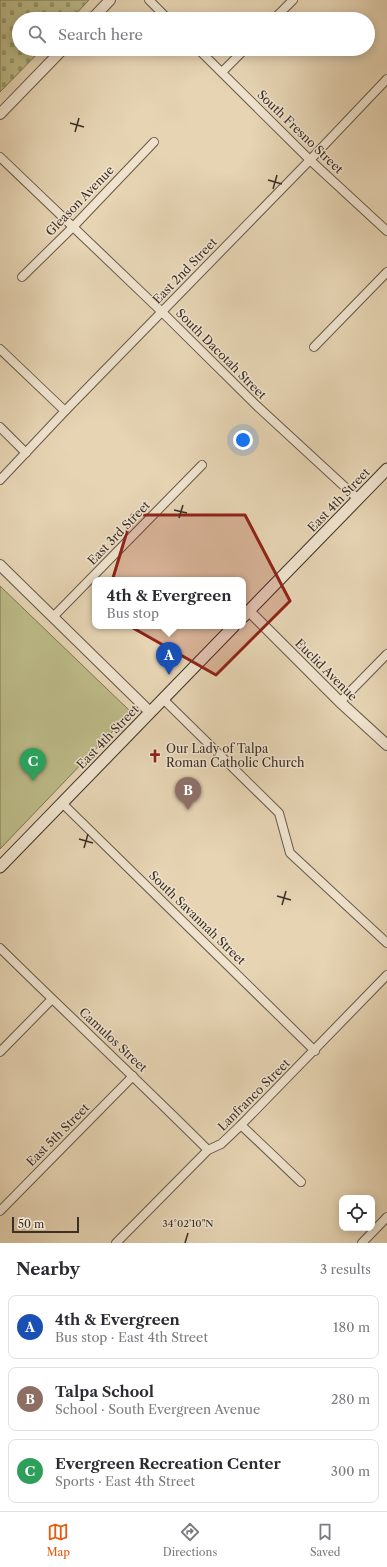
<!DOCTYPE html>
<html lang="en">
<head>
<meta charset="utf-8">
<style>
  :root { --surface:#fff; --page:#f7f7f7; --text:#2b2b33; --muted:#7c7c81; --line:#e1e1e2; --accent:#ea580c }
  body { margin:0; font-family:"Libre Caslon Text",serif; background:var(--page); color:var(--text) }
  .controls { position:absolute; right:12px; bottom:12px; display:grid; overflow:hidden; border-radius:8px; box-shadow:0 2px 10px #0003 }
  .controls button { width:36px; height:36px; display:grid; place-items:center; padding:0; border:0; border-bottom:1px solid var(--line); background:var(--surface); color:var(--text); font:20px sans-serif }
  .scale { position:absolute; left:12px; bottom:10px; width:67px; box-sizing:border-box; padding-left:4px; border:2px solid #3c2f26; border-top:0; font-size:11px; line-height:14px; white-space:nowrap; color:#3c2f26; -webkit-text-stroke:3px #efe3ce; paint-order:stroke }
  .you { position:absolute; left:243px; top:440px; width:14px; height:14px; margin:-10px; border:3px solid #fff; border-radius:50%; background:#1a73e8; box-shadow:0 0 0 6px #1a73e833 }
  .badge { display:grid; place-items:center; width:26px; height:26px; border-radius:50%; background:var(--accent); color:#fff; font-size:13px; font-weight:700 }
  .pin { position:absolute; translate:-50% -33px; filter:drop-shadow(0 1px 2px #0008) }
  .pin::after { content:''; position:absolute; top:21px; width:14px; height:12px; background:inherit; clip-path:polygon(0 0,100% 0,50% 100%) }
  .popup { position:absolute; left:92px; top:577px; width:154px; height:52px; box-sizing:border-box; display:grid; place-content:center; border-radius:8px; background:var(--surface); filter:drop-shadow(0 1px 3px #0005); font-size:13px; white-space:nowrap; color:var(--muted) }
  .popup b { font-size:15px; color:var(--text) }
  .popup::after { content:''; position:absolute; left:50%; top:100%; margin-left:-8px; border:8px solid transparent; border-top-color:var(--surface) }
  .list { margin:0; padding:0; list-style:none }
  h2 { display:flex; justify-content:space-between; align-items:center; height:52px; margin:0; padding:0 16px; font-size:17px }
  h2 small { font-size:13px; font-weight:400; color:var(--muted) }
  .list li { display:grid; grid-template-columns:26px 1fr auto; gap:12px; align-items:center; box-sizing:border-box; height:64px; margin:0 8px 8px; padding:0 8px; border:1px solid var(--line); border-radius:8px }
  .list b { display:block; font-size:15px; white-space:nowrap }
  .list p { margin:0; font-size:13px; white-space:nowrap; color:var(--muted) }
  .list em { font-size:13px; font-style:normal; color:var(--muted) }
  .icon { flex:none; width:22px; height:22px; fill:none; stroke:currentColor; stroke-width:2; stroke-linecap:round; stroke-linejoin:round }
  .map { position:relative; flex:none; width:387px; height:1243px; overflow:hidden }
  .search { position:absolute; background:var(--surface); box-shadow:0 2px 10px #0003; left:12px; right:12px; top:12px; height:44px; display:flex; align-items:center; gap:10px; box-sizing:border-box; padding:0 14px; border-radius:22px; color:var(--muted); font-size:15px }
  .sheet { height:268px; background:var(--surface) }
  nav { display:flex; justify-content:space-around; align-items:center; box-sizing:border-box; height:56px; border-top:1px solid var(--line); background:var(--surface); font-size:11px; color:var(--muted) }
  nav a { display:grid; justify-items:center; gap:2px }
  nav .on { color:var(--accent) }
  .map>svg:first-child { display:block }
  .grass { fill:#bcbb88; stroke:#7c7557 }
  .cemetery { fill:url(#cemetery-stones); stroke:#7c7557 }
  .lines { fill:none; stroke-linecap:round; stroke-linejoin:round }
  .minor-casing { stroke:#665849; stroke-width:10 }
  .tertiary-casing { stroke:#665849; stroke-width:12 }
  .secondary-casing { stroke:#3c2f26; stroke-width:13 }
  .minor { stroke:#efe3ce; stroke-width:8 }
  .tertiary { stroke:#efe3ce; stroke-width:10 }
  .secondary { stroke:#efe3ce; stroke-width:11 }
  .marked { fill:#8f2418; fill-opacity:0.2; stroke:#8f2418; stroke-width:3; stroke-linejoin:round }
  .ticks { fill:none; stroke:#3c2f26; stroke-width:1.5 }
  .labels { text-anchor:middle; stroke-width:3; stroke-linejoin:round; paint-order:stroke }
  .street-label { font-size:12px; fill:#3c2f26; stroke:#efe3ce }
  .poi-label { font-size:12px; fill:#3c2f26; stroke:#efe3ce; text-anchor:start }
  .ticks-label { font-size:10px; text-anchor:middle; fill:#3c2f26; stroke:#efe3ce; stroke-width:3; stroke-linejoin:round; paint-order:stroke }
</style>
</head>
<body>
<div class="map">
<svg width="387" height="1243" viewBox="0 0 387 1243">
  <defs>
    <pattern id="cemetery-stones" width="16" height="16" patternUnits="userSpaceOnUse"><rect width="16" height="16" fill="#bcbb88"/><path d="M2 7V4a2 2 0 0 1 4 0v3zM10 15v-3a2 2 0 0 1 4 0v3z" fill="#9a986f"/></pattern>
  </defs>
  <rect width="100%" height="100%" fill="#e6d4b3"/>
  <filter id="stains"><feTurbulence type="fractalNoise" baseFrequency=".005" numOctaves="4"/><feColorMatrix values="0 0 0 0 .2 0 0 0 0 .09 0 0 0 0 .02 0 0 0 .5 -.17"/></filter>
  <radialGradient id="worn" r=".72"><stop offset=".6" stop-color="#630" stop-opacity="0"/><stop offset="1" stop-color="#630" stop-opacity=".3"/></radialGradient>
  <!-- grass -->
  <polygon class="grass" points="0,586 131,712 0,849"/>
  <!-- cemetery -->
  <polygon class="cemetery" points="0,0 89,0 71,19 19,19 19,49 42,49 0,92"/>
  <g class="lines">
    <!-- minor casing -->
    <g class="minor-casing">
      <g id="minor">
        <polyline points="149,0 168,19"/>
        <polyline points="274,19 293,0"/>
        <polyline points="198,49 310,160 387,231"/>
        <polyline points="222,72 245,49"/>
        <polyline points="0,157 162,312 257,406 358,499"/>
        <polyline points="22,277 73,227 154,142"/>
        <polyline points="314,347 387,272"/>
        <polyline points="0,349 65,411"/>
        <polyline points="0,427 26,453"/>
        <polyline points="0,480 65,411 310,160 387,79"/>
        <polyline points="53,617 202,465"/>
        <polyline points="163,699 279,813 290,853 387,943"/>
        <polyline points="340,702 387,654"/>
        <polyline points="62,803 315,1051"/>
        <path d="M 0,948 C 69,1016 140,1082 208,1150"/>
        <polyline points="0,1052 52,999"/>
        <polyline points="241,1125 301,1182"/>
        <polyline points="0,1211 133,1076"/>
        <polyline points="116,1243 208,1150 221,1144 241,1125 387,975"/>
        <polyline points="362,1243 387,1217"/>
      </g>
    </g>
    <!-- tertiary casing -->
    <g class="tertiary-casing">
      <g id="tertiary">
        <polyline points="92,19 110,0"/>
        <polyline points="0,114 63,49"/>
        <polyline points="0,565 150,712"/>
        <polyline points="249,611 340,702 387,745"/>
      </g>
    </g>
    <!-- secondary casing -->
    <g class="secondary-casing">
      <g id="secondary">
        <polyline points="243,617 387,469"/>
        <polyline points="0,867 234,626"/>
      </g>
    </g>
    <!-- minor -->
    <use href="#minor" class="minor"/>
    <!-- tertiary -->
    <use href="#tertiary" class="tertiary"/>
    <!-- secondary -->
    <use href="#secondary" class="secondary"/>
  </g>
  <!-- marked area -->
  <path class="marked" d="M 132,515 L 245,515 L 290,601 L 216,675 L 103,611 Z"/>
  <!-- ticks -->
  <path class="ticks" d="M 70,123 L 84,127M 75,132 L 79,118M 268,180 L 282,184M 273,189 L 277,175M 174,510 L 187,513M 179,518 L 183,505M 79,839 L 93,843M 84,848 L 88,834M 277,896 L 291,900M 282,905 L 286,891M 185,1243 L 188,1233"/>
  <!-- icons -->
  <defs>
    <g id="church-bare" transform="scale(1.08)"><path d="M-1.2-6h2.4v3.5h3.3v2.4h-3.3V6h-2.4V-.1h-3.3v-2.4h3.3Z" fill="#8f2418" stroke="#efe3ce" stroke-width="2.5" paint-order="stroke"/></g>
  </defs>
  <g fill-rule="evenodd">
    <use href="#church-bare" x="155" y="756"/>
  </g>
  <g class="labels">
    <!-- street labels -->
    <g class="street-label">
      <text transform="translate(300 132) rotate(44)" y="4">South Fresno Street</text>
      <text transform="translate(80 201) rotate(-46)" y="4">Gleason Avenue</text>
      <text transform="translate(185 271) rotate(-46)" y="4">East 2nd Street</text>
      <text transform="translate(221 354) rotate(45)" y="4">South Dacotah Street</text>
      <text transform="translate(339 500) rotate(-46)" y="4">East 4th Street</text>
      <text transform="translate(119 533) rotate(-46)" y="4">East 3rd Street</text>
      <text transform="translate(326 670) rotate(45)" y="4">Euclid Avenue</text>
      <text transform="translate(108 737) rotate(-46)" y="4">East 4th Street</text>
      <text transform="translate(197 918) rotate(44)" y="4">South Savannah Street</text>
      <text transform="translate(113 1040) rotate(43)" y="4">Camulos Street</text>
      <text transform="translate(254 1095) rotate(-45)" y="4">Lanfranco Street</text>
      <text transform="translate(58 1135) rotate(-45)" y="4">East 5th Street</text>
    </g>
    <!-- poi labels -->
    <g class="poi-label">
      <text x="166" y="753">Our Lady of Talpa<tspan x="166" dy="14">Roman Catholic Church</tspan></text>
    </g>
  </g>
  <g class="ticks-label">
    <text x="188" y="1227">34°02'10"N</text>
  </g>
  <rect width="100%" height="100%" filter="url(#stains)"/>
  <rect width="100%" height="100%" fill="url(#worn)"/>
</svg>
<div class="controls">
<button><svg class="icon" aria-label="locate" viewBox="0 0 24 24"><circle cx="12" cy="12" r="6"/><path d="M12 2v4M12 18v4M2 12h4M18 12h4"/></svg></button>
</div>
<div class="scale">50 m</div>
<div class="you"></div>
<div class="pin badge" style="left:169px;top:675px;background:#1a4fb4">A</div>
<div class="popup"><b>4th &amp; Evergreen</b>Bus stop</div>
<div class="pin badge" style="left:188px;top:810px;background:#8d6e63">B</div>
<div class="pin badge" style="left:33px;top:781px;background:#2e9e5b">C</div>
<div class="search"><svg class="icon" aria-label="search" viewBox="0 0 24 24"><circle cx="10" cy="10" r="6"/><path d="M15 15l6 6"/></svg>Search here</div>
</div>
<section class="sheet">
<h2>Nearby<small>3 results</small></h2>
<ul class="list">
<li><span class="badge" style="background:#1a4fb4">A</span><div><b>4th &amp; Evergreen</b><p>Bus stop · East 4th Street</p></div><em>180 m</em></li>
<li><span class="badge" style="background:#8d6e63">B</span><div><b>Talpa School</b><p>School · South Evergreen Avenue</p></div><em>280 m</em></li>
<li><span class="badge" style="background:#2e9e5b">C</span><div><b>Evergreen Recreation Center</b><p>Sports · East 4th Street</p></div><em>300 m</em></li>
</ul>
</section>
<nav>
<a class="on"><svg class="icon" aria-label="map" viewBox="0 0 24 24"><path d="M3 6l6-2 6 2 6-2v14l-6 2-6-2-6 2zM9 4v14M15 6v14"/></svg>Map</a>
<a><svg class="icon" aria-label="directions" viewBox="0 0 24 24"><path d="M12 3l9 9-9 9-9-9zM9 14v-3h6M13 9l2 2-2 2"/></svg>Directions</a>
<a><svg class="icon" aria-label="saved" viewBox="0 0 24 24"><path d="M7 4h10v16l-5-4-5 4z"/></svg>Saved</a>
</nav>
</body>
</html>
